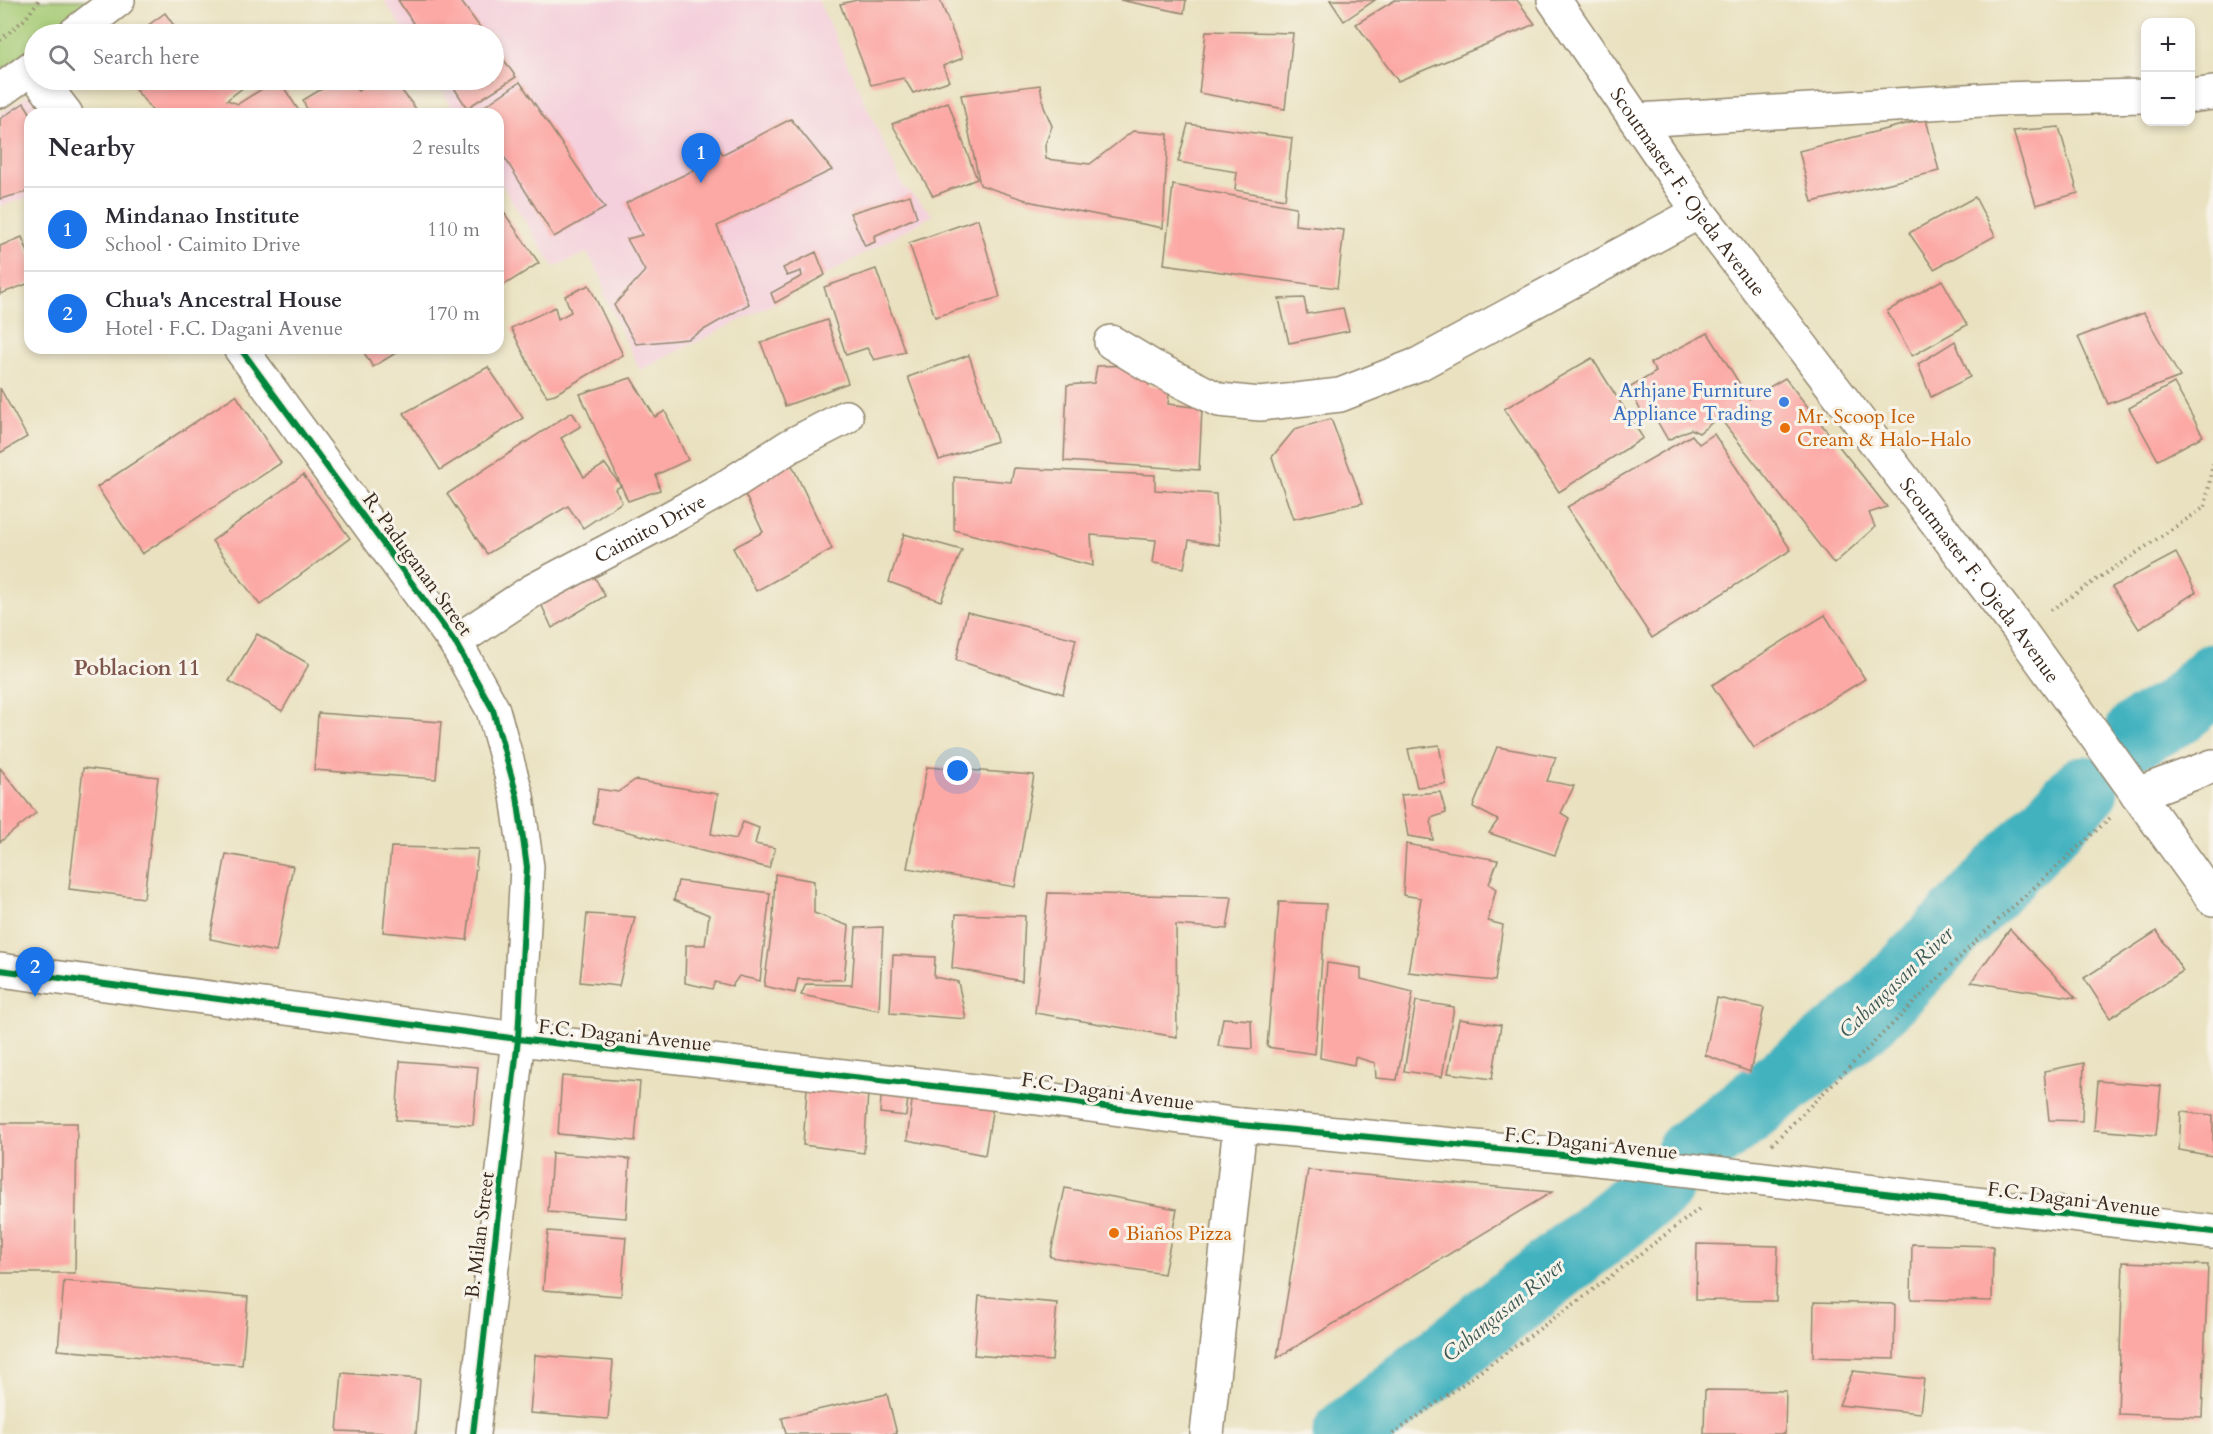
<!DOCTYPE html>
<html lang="en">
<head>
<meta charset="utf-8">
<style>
  :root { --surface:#fff; --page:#f7f7f7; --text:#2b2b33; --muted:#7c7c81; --line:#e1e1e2; --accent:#1a73e8 }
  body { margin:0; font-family:Cardo,serif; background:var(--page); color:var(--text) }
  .controls { position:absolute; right:18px; top:18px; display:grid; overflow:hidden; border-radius:12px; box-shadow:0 3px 9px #0003 }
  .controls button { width:54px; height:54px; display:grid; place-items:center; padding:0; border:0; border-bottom:2px solid var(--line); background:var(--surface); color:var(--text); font:30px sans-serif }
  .you { position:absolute; left:958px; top:771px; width:21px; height:21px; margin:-15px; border:4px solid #fff; border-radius:50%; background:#1a73e8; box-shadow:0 0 0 9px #1a73e833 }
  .badge { display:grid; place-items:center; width:39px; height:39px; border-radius:50%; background:var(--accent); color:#fff; font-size:20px; font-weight:700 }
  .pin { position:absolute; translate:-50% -50px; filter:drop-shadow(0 2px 3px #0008) }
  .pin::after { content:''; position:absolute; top:32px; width:21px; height:18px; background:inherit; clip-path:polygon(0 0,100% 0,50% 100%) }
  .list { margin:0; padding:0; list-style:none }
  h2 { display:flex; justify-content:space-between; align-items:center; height:78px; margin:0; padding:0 24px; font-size:26px }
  h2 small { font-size:20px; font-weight:400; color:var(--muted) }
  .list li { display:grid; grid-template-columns:39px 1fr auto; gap:18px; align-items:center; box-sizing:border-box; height:84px; padding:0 24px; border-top:2px solid var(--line) }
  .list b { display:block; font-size:22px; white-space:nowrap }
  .list p { margin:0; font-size:20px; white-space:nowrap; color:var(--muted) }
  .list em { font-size:20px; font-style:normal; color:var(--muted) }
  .icon { flex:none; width:33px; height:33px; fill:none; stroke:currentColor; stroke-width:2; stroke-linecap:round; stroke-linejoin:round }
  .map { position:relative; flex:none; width:2213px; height:1434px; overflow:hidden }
  .search { position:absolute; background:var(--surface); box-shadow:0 3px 9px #0003; left:24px; top:24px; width:480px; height:66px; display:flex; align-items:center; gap:15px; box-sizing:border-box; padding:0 21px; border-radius:33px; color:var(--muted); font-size:22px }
  .panel { position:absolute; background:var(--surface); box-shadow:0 3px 9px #0003; left:24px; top:108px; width:480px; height:246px; border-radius:18px }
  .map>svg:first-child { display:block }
  .built { fill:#f4cfdc }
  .green { fill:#a6cb75; stroke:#707a4a; stroke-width:1.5 }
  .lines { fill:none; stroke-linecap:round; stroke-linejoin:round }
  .river { stroke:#43b2bf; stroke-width:69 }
  .building { fill:#fca8a5 }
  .minor-casing { stroke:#92866e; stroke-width:36 }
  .highway-casing { stroke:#92866e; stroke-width:36 }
  .path { stroke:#92866e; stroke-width:4; stroke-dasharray:1.5 4.5; stroke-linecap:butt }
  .minor { stroke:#fff; stroke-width:33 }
  .highway { stroke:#fff; stroke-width:33 }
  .cycleway-casing { stroke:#f7f3e8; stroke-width:10 }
  .cycleway { stroke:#00873e; stroke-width:6 }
  .shop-dot { fill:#3f7fe0; stroke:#f7f3e8; stroke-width:2 }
  .food-dot { fill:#e8710a; stroke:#f7f3e8; stroke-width:2 }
  .labels { text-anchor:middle; stroke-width:6; stroke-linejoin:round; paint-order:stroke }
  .street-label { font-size:20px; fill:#3b2a1e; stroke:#f7f3e8 }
  .shop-label { font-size:20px; fill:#366cbe; stroke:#f7f3e8; text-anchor:end }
  .food-label { font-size:20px; fill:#c56008; stroke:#f7f3e8; text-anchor:start }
  .water-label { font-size:21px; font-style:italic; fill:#3e5a56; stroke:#f7f3e8 }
  .quarter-label { font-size:22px; font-weight:bold; fill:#7f564d; stroke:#f7f3e8 }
</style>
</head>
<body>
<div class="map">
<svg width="2213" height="1434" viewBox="0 0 2213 1434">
  <rect width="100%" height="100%" fill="#f7f3e8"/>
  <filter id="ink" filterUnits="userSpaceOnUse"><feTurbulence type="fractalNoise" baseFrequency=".0167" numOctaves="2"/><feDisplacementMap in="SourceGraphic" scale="12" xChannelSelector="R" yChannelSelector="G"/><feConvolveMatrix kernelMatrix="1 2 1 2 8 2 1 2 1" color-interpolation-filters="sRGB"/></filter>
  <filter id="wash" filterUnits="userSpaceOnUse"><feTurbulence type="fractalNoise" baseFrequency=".008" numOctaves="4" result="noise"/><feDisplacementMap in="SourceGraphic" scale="24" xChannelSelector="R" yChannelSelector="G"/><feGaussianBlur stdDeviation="1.35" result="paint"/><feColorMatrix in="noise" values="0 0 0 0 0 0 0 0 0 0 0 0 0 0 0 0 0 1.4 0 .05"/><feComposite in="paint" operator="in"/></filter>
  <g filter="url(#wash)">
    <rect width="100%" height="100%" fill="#e9e1bf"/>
    <!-- built -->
    <g class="built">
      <polygon points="384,0 818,0 903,186 933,215 775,303 640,370 605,297 602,278 587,253 554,267 498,179 498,114 457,114 435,80 494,80 494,34 406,34"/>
      <polygon points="30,94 42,114 30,114 30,197 0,206 0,114"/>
    </g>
    <!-- green -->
    <polygon class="green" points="0,0 102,0 52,34 34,34 34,47 0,71"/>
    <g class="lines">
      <!-- river -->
      <g class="river">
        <polyline points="2139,733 2178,711 2213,678"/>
        <polyline points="1689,1154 1861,1022 2084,790"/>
        <polyline points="1347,1434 1659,1186"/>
      </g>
    </g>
    <g id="blocks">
      <!-- building -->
      <g class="building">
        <polygon points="398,0 460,0 485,34 420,34"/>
        <polygon points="857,0 940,0 963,58 943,66 949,81 913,93 904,78 871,85 840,4"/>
        <polygon points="1120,0 1186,0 1184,13"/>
        <polygon points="1330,0 1375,0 1344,21"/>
        <polygon points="1395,0 1517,0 1535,24 1398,81 1356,24"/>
        <polygon points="165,13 180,34 136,34"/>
        <polygon points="1206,31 1293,33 1285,109 1199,93"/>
        <polygon points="494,46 516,77 467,108 449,80 494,80"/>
        <polygon points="128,80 253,80 227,100 238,104 276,80 279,80 301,114 155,114"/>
        <polygon points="337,80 347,80 358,91 374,80 399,87 420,114 309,114 303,100"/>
        <polygon points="520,82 605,208 554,237 498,147 498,114 478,114 476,112"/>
        <polygon points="1040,85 1044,107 1052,126 1045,145 1046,159 1090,164 1133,131 1168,134 1163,228 1032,202 980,185 961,95"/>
        <polygon points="948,102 977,179 933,196 892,124"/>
        <polygon points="24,103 31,114 30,191 0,199 0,119"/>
        <polygon points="791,119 832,170 717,226 749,304 688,339 636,344 614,305 645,271 627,239 642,235 626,203 696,169 696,158 718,148 723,154"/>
        <polygon points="1926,119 1939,171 1812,202 1799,151"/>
        <polygon points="1188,124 1292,138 1285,199 1235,190 1237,172 1178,162"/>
        <polygon points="2059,127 2078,193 2036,205 2013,131"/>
        <polygon points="1173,185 1296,207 1295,225 1344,230 1337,288 1164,264"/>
        <polygon points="910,195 917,217 874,236 875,242 865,246 850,213"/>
        <polygon points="1975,197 1995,236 1934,269 1909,233"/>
        <polygon points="498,204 539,263 498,289"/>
        <polygon points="978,219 1000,297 935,317 909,243"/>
        <polygon points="22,237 30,257 30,283 0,294 0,246"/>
        <polygon points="816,252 825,275 775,303 771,293 802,276 801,271 787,276 783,268"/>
        <polygon points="876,269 905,352 874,360 867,348 846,355 824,287"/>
        <polygon points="1942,280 1967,325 1912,356 1887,311"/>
        <polygon points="589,285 623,355 555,394 547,396 537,381 511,328 555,307 558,319 571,312 565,296"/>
        <polygon points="1304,298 1307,314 1343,308 1349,331 1289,343 1279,299"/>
        <polygon points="2144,313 2180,377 2108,404 2078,337"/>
        <polygon points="827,320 848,383 785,406 761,343"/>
        <polygon points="1708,333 1749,399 1785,378 1887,507 1869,513 1875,527 1834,564 1719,417 1699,433 1691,429 1668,440 1653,414 1644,417 1629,388 1656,372 1650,363"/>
        <polygon points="1955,341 1970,377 1931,397 1918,364"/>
        <polygon points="361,348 404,348 373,367"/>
        <polygon points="969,355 997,441 939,460 908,377"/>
        <polygon points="1592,358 1643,438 1559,492 1504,409"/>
        <polygon points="1147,365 1149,385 1170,387 1168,404 1202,408 1199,470 1064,461 1067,385 1094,383 1097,366"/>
        <polygon points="488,367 523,418 440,470 404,413"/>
        <polygon points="631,378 655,417 665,411 688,460 656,475 660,490 628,501 580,394"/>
        <polygon points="2174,383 2203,436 2158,460 2129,408"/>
        <polygon points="0,388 27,437 0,453"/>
        <polygon points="236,395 281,463 142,554 97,487"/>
        <polygon points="572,412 581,426 561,438 584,477 605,464 621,486 615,489 622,502 583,528 568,506 487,554 447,494"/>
        <polygon points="1331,419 1363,503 1293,519 1272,457 1295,429"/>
        <polygon points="1714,434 1791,550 1652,638 1567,507 1692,435 1699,444"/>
        <polygon points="789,459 832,549 756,591 733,548 763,532 741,486"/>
        <polygon points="1014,468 1155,475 1155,490 1216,494 1219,545 1189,540 1184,568 1153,563 1156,540 1091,535 1093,566 954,530 954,477 1011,482"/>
        <polygon points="303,475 350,538 260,605 212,541"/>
        <polygon points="904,534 962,550 941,601 889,582"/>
        <polygon points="2176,553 2196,592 2139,629 2112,587"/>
        <polygon points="589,567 605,596 552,628 538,597"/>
        <polygon points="967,612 1076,639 1063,694 956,660"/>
        <polygon points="1825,615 1865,679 1754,748 1712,685"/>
        <polygon points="257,634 309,664 282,711 229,681"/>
        <polygon points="318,713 441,722 436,779 314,770"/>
        <polygon points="1439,745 1446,784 1417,787 1408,749"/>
        <polygon points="1497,747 1556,757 1547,781 1574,786 1561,813 1569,818 1555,855 1489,833 1498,820 1473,807"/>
        <polygon points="927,767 1034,775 1015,887 907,868"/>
        <polygon points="0,768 36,813 0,842"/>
        <polygon points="83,768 158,777 144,898 69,889"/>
        <polygon points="635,780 718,794 711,834 736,839 743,822 759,828 755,844 775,848 769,868 593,823 598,789 618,792"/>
        <polygon points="1440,792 1446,813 1431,818 1433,840 1408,836 1401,795"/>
        <polygon points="1406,844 1498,860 1489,884 1496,889 1488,921 1503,925 1495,981 1408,972 1421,898 1403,895"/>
        <polygon points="391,847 478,849 467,940 383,932"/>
        <polygon points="226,854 293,866 276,952 210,939"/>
        <polygon points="775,874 814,881 814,913 849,926 844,980 798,979 795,993 764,986 773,920"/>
        <polygon points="678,881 770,893 760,981 739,976 732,986 715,982 712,989 685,983 686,945 705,945 709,915 674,900"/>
        <polygon points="1048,893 1232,897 1227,929 1176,925 1177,1037 1035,1013"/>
        <polygon points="1279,902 1326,904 1315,1054 1267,1047"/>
        <polygon points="587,914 635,917 619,986 580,982"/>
        <polygon points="956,914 1025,916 1022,981 952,968"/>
        <polygon points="883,927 879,1010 801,995 806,984 852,985 856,928"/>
        <polygon points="2010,929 2076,998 1971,982"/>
        <polygon points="2157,931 2183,971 2110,1018 2084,978"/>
        <polygon points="893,955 935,957 934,977 958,982 966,1019 890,1013"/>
        <polygon points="1327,963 1361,968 1361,979 1413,992 1397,1080 1376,1078 1375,1063 1355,1057 1354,1065 1320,1058"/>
        <polygon points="1717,998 1764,1008 1750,1072 1705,1055"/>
        <polygon points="1416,1001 1454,1007 1442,1077 1404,1071"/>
        <polygon points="1223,1018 1251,1020 1252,1049 1218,1046"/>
        <polygon points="1459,1019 1501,1025 1492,1079 1448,1073"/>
        <polygon points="400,1061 478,1067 473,1125 396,1120"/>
        <polygon points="2084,1063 2082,1121 2049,1120 2044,1071"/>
        <polygon points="562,1076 640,1082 635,1141 558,1134"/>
        <polygon points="2098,1081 2161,1086 2156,1135 2094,1130"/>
        <polygon points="882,1083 909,1087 906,1116 880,1113"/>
        <polygon points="914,1086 995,1094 985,1155 907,1140"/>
        <polygon points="807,1088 868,1093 864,1153 803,1145"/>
        <polygon points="2181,1112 2213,1115 2213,1156 2179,1150"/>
        <polygon points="0,1123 77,1123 75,1273 0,1273"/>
        <polygon points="552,1153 630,1159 626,1218 548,1212"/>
        <polygon points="1308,1170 1552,1192 1277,1358"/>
        <polygon points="1065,1188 1177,1209 1164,1274 1050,1257"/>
        <polygon points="548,1231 626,1237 621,1296 543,1290"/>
        <polygon points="1697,1244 1778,1246 1776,1301 1696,1300"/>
        <polygon points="1912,1244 1993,1246 1992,1301 1911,1299"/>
        <polygon points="2123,1262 2208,1265 2202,1417 2118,1414"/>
        <polygon points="64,1281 248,1297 242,1365 58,1350"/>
        <polygon points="979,1296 1057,1303 1052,1361 974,1355"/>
        <polygon points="1814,1302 1895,1304 1894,1359 1813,1357"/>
        <polygon points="535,1355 613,1361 608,1419 530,1413"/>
        <polygon points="1853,1371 1924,1379 1920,1413 1839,1405"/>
        <polygon points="342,1373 420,1379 416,1434 337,1431"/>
        <polygon points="1705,1390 1786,1391 1785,1434 1704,1434"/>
        <polygon points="887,1394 897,1434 786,1434 782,1418"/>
      </g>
    </g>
  </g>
  <g filter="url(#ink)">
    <use href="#blocks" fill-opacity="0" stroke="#92866e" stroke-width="1.5"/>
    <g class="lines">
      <!-- minor casing -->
      <g class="minor-casing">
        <g id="minor">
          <polyline points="74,34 118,0"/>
          <polyline points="40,80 66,114"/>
          <polyline points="0,91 34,66"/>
          <polyline points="2190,96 2213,93"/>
          <polyline points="1637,120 1998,99 2146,96"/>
          <polyline points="1111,342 1151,366 1219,400 1260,404 1340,395 1419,364 1699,212"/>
          <polyline points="240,348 455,642 493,710 517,796 527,867 518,1039 473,1434"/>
          <path id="s1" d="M 455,642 L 532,591 L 668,519 L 729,485 L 790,446 L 846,417"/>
          <polyline points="2137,794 2213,766"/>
          <polyline points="0,970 518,1039 1038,1098 1240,1125 1563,1155 2213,1232"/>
          <polyline points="1207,1434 1240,1125"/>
        </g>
      </g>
      <!-- highway casing -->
      <g class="highway-casing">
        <g id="highway">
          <path id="s2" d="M 1554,0 L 1699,212 L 2020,631 L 2213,899"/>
        </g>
      </g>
      <!-- path -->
      <g class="path">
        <polyline points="0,40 26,18 39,0"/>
        <polyline points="2051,610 2205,507 2213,463"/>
        <polyline points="1772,1144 1982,935 2110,818"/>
        <polyline points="1393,1434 1581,1299 1699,1209"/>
      </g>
      <!-- minor -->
      <use href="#minor" class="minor"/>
      <!-- highway -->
      <use href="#highway" class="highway"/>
      <!-- cycleway casing -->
      <g class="cycleway-casing">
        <g id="cycleway">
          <polyline points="240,348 455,642 493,710 517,796 527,867 518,1039 473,1434"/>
          <polyline points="0,970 518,1039 1038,1098 1240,1125 1563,1155 2213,1232"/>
        </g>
      </g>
      <!-- cycleway -->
      <use href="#cycleway" class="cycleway"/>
    </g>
  </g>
  <!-- markers -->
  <circle class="shop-dot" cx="1784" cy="402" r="6"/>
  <g class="food-dot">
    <circle cx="1785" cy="428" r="6"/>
    <circle cx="1114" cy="1233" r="6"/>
  </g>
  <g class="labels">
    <!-- street labels -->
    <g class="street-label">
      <text dy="7" stroke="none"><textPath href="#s2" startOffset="234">Scoutmaster F. Ojeda Avenue</textPath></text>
      <text dy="7" stroke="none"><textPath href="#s1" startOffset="226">Caimito Drive</textPath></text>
      <text transform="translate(418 564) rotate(54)" y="7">R. Paduganan Street</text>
      <text dy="7" stroke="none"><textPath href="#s2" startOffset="720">Scoutmaster F. Ojeda Avenue</textPath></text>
      <text transform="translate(625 1035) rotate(6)" y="7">F.C. Dagani Avenue</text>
      <text transform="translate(1108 1091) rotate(8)" y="7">F.C. Dagani Avenue</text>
      <text transform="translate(1591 1143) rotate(6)" y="7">F.C. Dagani Avenue</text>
      <text transform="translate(2074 1199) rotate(7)" y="7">F.C. Dagani Avenue</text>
      <text transform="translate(479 1235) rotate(-83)" y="7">B. Milan Street</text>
    </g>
    <!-- shop labels -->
    <g class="shop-label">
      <text x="1772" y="397">Arhjane Furniture<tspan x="1772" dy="23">Appliance Trading</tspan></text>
    </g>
    <!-- food labels -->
    <g class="food-label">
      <text x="1797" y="423">Mr. Scoop Ice<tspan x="1797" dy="23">Cream &amp; Halo-Halo</tspan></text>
      <text x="1126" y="1240">Biaños Pizza</text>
    </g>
    <!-- water labels -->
    <g class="water-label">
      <text transform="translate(1896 982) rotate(-44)" y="7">Cabangasan River</text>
      <text transform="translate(1503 1310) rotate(-39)" y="7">Cabangasan River</text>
    </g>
    <!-- quarter labels -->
    <g class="quarter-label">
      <text x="137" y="675">Poblacion 11</text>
    </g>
  </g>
</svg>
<div class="controls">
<button>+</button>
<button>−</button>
</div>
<div class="you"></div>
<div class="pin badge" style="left:701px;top:183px">1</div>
<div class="pin badge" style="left:35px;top:997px">2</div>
<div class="search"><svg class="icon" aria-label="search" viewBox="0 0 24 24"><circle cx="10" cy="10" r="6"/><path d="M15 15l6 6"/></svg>Search here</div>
<section class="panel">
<h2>Nearby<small>2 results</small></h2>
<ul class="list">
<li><span class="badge">1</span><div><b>Mindanao Institute</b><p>School · Caimito Drive</p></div><em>110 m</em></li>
<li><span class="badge">2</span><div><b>Chua's Ancestral House</b><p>Hotel · F.C. Dagani Avenue</p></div><em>170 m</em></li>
</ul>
</section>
</div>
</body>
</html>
